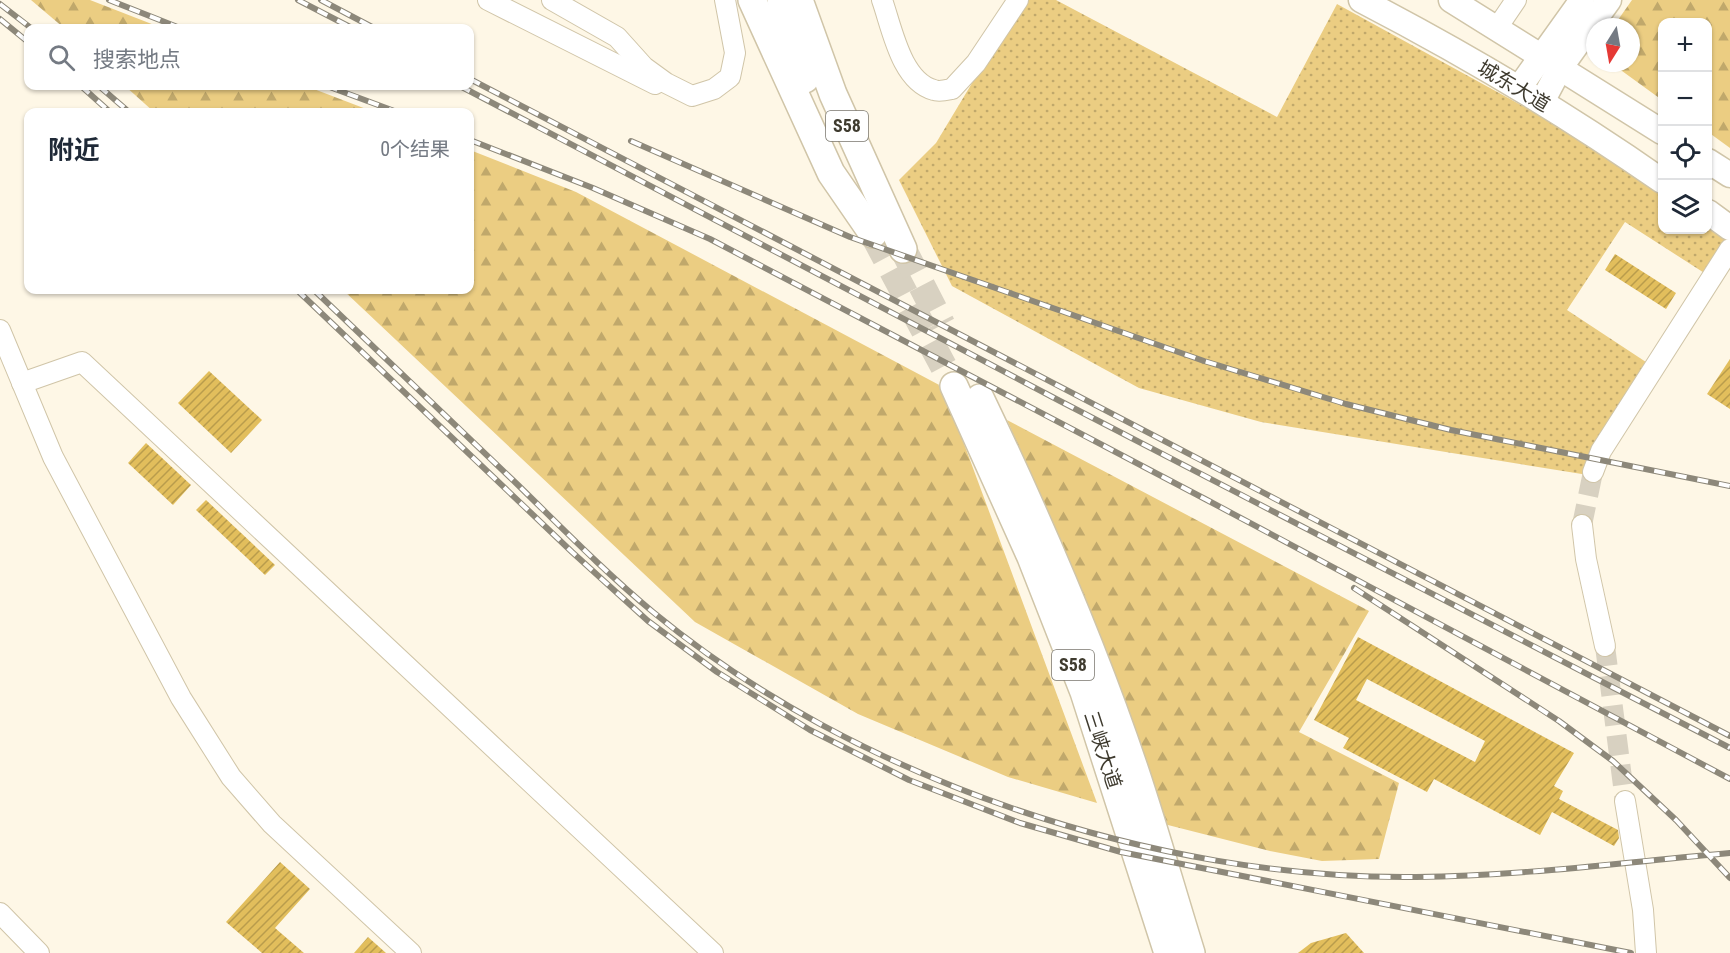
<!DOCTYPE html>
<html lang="zh">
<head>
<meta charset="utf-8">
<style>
  :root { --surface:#fff; --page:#f2f2f3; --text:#1f2937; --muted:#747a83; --line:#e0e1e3 }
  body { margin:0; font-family:"Roboto Condensed","Noto Sans SC",sans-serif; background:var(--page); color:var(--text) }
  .controls { position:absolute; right:18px; top:18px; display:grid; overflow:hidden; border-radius:12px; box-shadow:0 2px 4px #0004 }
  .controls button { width:54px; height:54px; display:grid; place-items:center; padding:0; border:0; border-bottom:2px solid var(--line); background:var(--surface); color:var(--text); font:30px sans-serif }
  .compass { position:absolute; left:1586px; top:18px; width:54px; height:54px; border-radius:50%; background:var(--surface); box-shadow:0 2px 4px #0004; rotate:191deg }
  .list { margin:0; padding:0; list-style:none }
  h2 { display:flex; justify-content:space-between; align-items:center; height:78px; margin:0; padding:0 24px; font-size:26px }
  h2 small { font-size:20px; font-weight:400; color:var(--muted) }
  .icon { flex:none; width:33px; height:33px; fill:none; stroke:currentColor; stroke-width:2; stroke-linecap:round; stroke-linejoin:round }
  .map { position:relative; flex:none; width:1730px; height:953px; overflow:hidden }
  .search { position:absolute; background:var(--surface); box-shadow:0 2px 4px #0004; left:24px; top:24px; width:450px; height:66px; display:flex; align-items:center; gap:15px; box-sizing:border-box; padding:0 21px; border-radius:12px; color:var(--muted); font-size:22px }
  .panel { position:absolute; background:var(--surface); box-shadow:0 2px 4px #0004; left:24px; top:108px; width:450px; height:186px; border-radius:12px }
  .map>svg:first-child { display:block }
  .grass { fill:url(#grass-dots) }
  .forest { fill:url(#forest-firs) }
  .building { fill:url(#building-hatch); fill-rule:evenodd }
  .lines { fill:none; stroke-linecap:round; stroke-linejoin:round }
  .minor-tunnel { stroke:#d8d1c1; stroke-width:20; stroke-dasharray:20 10; stroke-linecap:butt }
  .highway-tunnel { stroke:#d8d1c1; stroke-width:27; stroke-dasharray:27 14; stroke-linecap:butt }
  .minor-casing { stroke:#d0c5a8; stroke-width:22 }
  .major-casing { stroke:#d0c5a8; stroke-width:27 }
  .highway-casing { stroke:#d0c5a8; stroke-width:30 }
  .minor { stroke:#fff; stroke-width:20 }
  .major { stroke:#fff; stroke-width:24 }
  .highway { stroke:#fff; stroke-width:27 }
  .rail-casing { stroke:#8d887a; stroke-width:6 }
  .rail { stroke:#fff; stroke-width:4; stroke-dasharray:11; stroke-linecap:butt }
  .labels { text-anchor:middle; stroke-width:5; stroke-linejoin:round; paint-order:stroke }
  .shield { fill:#fff; stroke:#79766d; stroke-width:1.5 }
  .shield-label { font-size:18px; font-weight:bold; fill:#3f3b2f }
  .street-label { font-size:20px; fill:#3f3b2f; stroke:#fff }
</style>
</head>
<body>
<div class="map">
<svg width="1730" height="953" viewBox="0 0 1730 953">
  <defs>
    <pattern id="grass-dots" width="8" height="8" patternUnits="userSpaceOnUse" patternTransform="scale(1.5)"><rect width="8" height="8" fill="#ebcd82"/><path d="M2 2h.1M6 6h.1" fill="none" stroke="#c0a86b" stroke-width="1.8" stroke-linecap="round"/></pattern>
    <pattern id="forest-firs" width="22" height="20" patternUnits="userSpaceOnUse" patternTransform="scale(1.5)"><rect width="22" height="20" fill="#ebcd82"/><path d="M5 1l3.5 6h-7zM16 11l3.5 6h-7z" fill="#c0a86b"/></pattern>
    <pattern id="building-hatch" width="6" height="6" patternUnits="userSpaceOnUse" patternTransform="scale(1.5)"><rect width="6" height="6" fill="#e2be5c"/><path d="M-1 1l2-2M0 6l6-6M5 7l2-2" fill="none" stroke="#b99c4c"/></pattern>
  </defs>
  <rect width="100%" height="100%" fill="#fef7e6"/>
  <!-- grass -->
  <polygon class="grass" points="1022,0 1056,0 1277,117 1337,4 1590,143 1662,193 1662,230 1708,230 1708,223 1730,238 1709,276 1625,222 1567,310 1652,366 1588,475 1261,422 1139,388 952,286 899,180 936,143"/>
  <!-- forest -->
  <g class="forest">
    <polygon points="31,0 90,0 162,28 64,28"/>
    <polygon points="1632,0 1730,0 1730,148 1708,132 1708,22 1662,22 1662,100 1611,63 1631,63 1631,27 1613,27"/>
    <polygon points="125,86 306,86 374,112 154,112"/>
    <polygon points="470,150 576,192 943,387 1097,803 1008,777 858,714 695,622 343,290 470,290"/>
    <polygon points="1007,420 1369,611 1299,732 1399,783 1379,859 1322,861 1270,851 1164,824 1097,627"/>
  </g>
  <!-- building -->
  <g class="building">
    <polygon points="1615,254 1676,293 1666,309 1605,270"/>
    <polygon points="1730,359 1730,409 1707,394"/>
    <polygon points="209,371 262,420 231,453 178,403"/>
    <polygon points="146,443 191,485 173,505 128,463"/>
    <polygon points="206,500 275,565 265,575 196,510"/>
    <path d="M 1358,637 L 1574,753 L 1554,786 L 1563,791 L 1559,799 L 1618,830 L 1619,838 L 1614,846 L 1552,812 L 1540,835 L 1434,779 L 1427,792 L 1343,748 L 1349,738 L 1314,720 ZM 1367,679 L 1485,741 L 1475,762 L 1356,700 Z"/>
    <polygon points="280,862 310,889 275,928 304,953 262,953 226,922"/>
    <polygon points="1346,933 1364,953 1298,953 1311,943"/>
    <polygon points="368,937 386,953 354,953"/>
  </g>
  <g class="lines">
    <!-- minor-tunnel -->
    <g class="minor-tunnel">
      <polyline points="1582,525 1593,472"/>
      <polyline points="1605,646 1625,801"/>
    </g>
    <!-- highway-tunnel -->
    <g class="highway-tunnel">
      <polyline points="873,234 954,386"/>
      <polyline points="903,249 942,325"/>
    </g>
    <!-- minor casing -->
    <g class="minor-casing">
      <g id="minor">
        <polyline points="488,0 655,84"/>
        <polyline points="552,0 617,37 644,67 666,83 692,96 714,89 730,77 735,53 725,0"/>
        <path d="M 882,0 C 892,28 901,81 934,90 C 939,92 947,90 952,89 L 976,63 L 1018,0"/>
        <polyline points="1497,28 1516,0"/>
        <polyline points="0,330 53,457 181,698 231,777 272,824 411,953"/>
        <polyline points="22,383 82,362 713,953"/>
        <polyline points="1593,472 1601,451 1730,249"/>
        <polyline points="1582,525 1586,559 1605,646"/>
        <polyline points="1625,801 1643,910 1646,953"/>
        <polyline points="0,913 39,953"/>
      </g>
    </g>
    <!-- major casing -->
    <g class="major-casing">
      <g id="major">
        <path d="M 1361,0 C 1465,54 1566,114 1662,181"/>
        <polyline points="1451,0 1662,132"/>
        <polyline points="1519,88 1582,0"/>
        <polyline points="1542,102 1560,68 1609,0"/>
        <polyline points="1708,161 1730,175"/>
        <polyline points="1708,212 1730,228"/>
      </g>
    </g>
    <!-- highway casing -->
    <g class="highway-casing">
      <g id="highway">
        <polyline points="752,0 831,173 873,234"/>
        <polyline points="781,0 805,79"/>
        <polyline points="799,0 833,94 903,249"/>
        <polyline points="954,386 1031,557 1084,692 1168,953"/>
        <path d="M 980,398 C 1038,519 1092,643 1135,771 C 1155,831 1172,892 1191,953"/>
      </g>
    </g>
    <!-- minor -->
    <use href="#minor" class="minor"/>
    <!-- major -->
    <use href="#major" class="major"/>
    <!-- highway -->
    <use href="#highway" class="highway"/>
    <!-- rail casing -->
    <g class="rail-casing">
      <g id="rail">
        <polyline points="109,0 180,28"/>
        <polyline points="298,0 352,28"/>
        <polyline points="321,0 374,28"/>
        <polyline points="0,4 31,28"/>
        <polyline points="0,19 28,42"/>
        <polyline points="470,79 1730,736"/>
        <polyline points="81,86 110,112"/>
        <polyline points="99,86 129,112"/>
        <polyline points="327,86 397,112"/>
        <polyline points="460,86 1060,401 1730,748"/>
        <polyline points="470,140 593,188 710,239 1207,500 1730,779"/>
        <polyline points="631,141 850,237 1204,361 1346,404 1451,430 1730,486"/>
        <polyline points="297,290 572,552 648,621 717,672 810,730 909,780 1020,823 1121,852 1631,953"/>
        <path d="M 314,290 C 382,355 450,420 518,485 C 562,528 606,573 653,612 C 855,779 1155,880 1416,877 C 1521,876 1626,862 1730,853"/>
        <polyline points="1354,588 1559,721 1613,761 1676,820 1730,878"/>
      </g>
    </g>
    <!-- rail -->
    <use href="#rail" class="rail"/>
  </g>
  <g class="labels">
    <!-- shield labels -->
    <g class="shield">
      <rect x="826" y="111" width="42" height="30" rx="4.5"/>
      <rect x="1052" y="650" width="42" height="30" rx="4.5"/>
    </g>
    <g class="shield-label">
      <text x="847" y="132">S58</text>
      <text x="1073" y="671">S58</text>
    </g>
    <!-- street labels -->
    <g class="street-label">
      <text transform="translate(1514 86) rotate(31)" y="7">城东大道</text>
      <text transform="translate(1103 750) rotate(72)" y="7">三峡大道</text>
    </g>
  </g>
</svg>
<div class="controls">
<button>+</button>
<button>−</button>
<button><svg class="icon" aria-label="locate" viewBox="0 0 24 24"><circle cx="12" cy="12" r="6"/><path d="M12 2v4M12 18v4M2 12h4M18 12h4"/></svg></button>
<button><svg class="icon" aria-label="layers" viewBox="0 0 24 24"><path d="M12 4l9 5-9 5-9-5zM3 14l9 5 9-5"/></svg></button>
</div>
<svg class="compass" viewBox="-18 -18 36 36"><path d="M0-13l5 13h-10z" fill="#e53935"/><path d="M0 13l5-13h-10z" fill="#747a83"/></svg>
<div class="search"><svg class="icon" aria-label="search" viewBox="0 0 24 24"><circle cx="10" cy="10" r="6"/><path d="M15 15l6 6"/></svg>搜索地点</div>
<section class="panel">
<h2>附近<small>0个结果</small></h2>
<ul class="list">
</ul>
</section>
</div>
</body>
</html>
